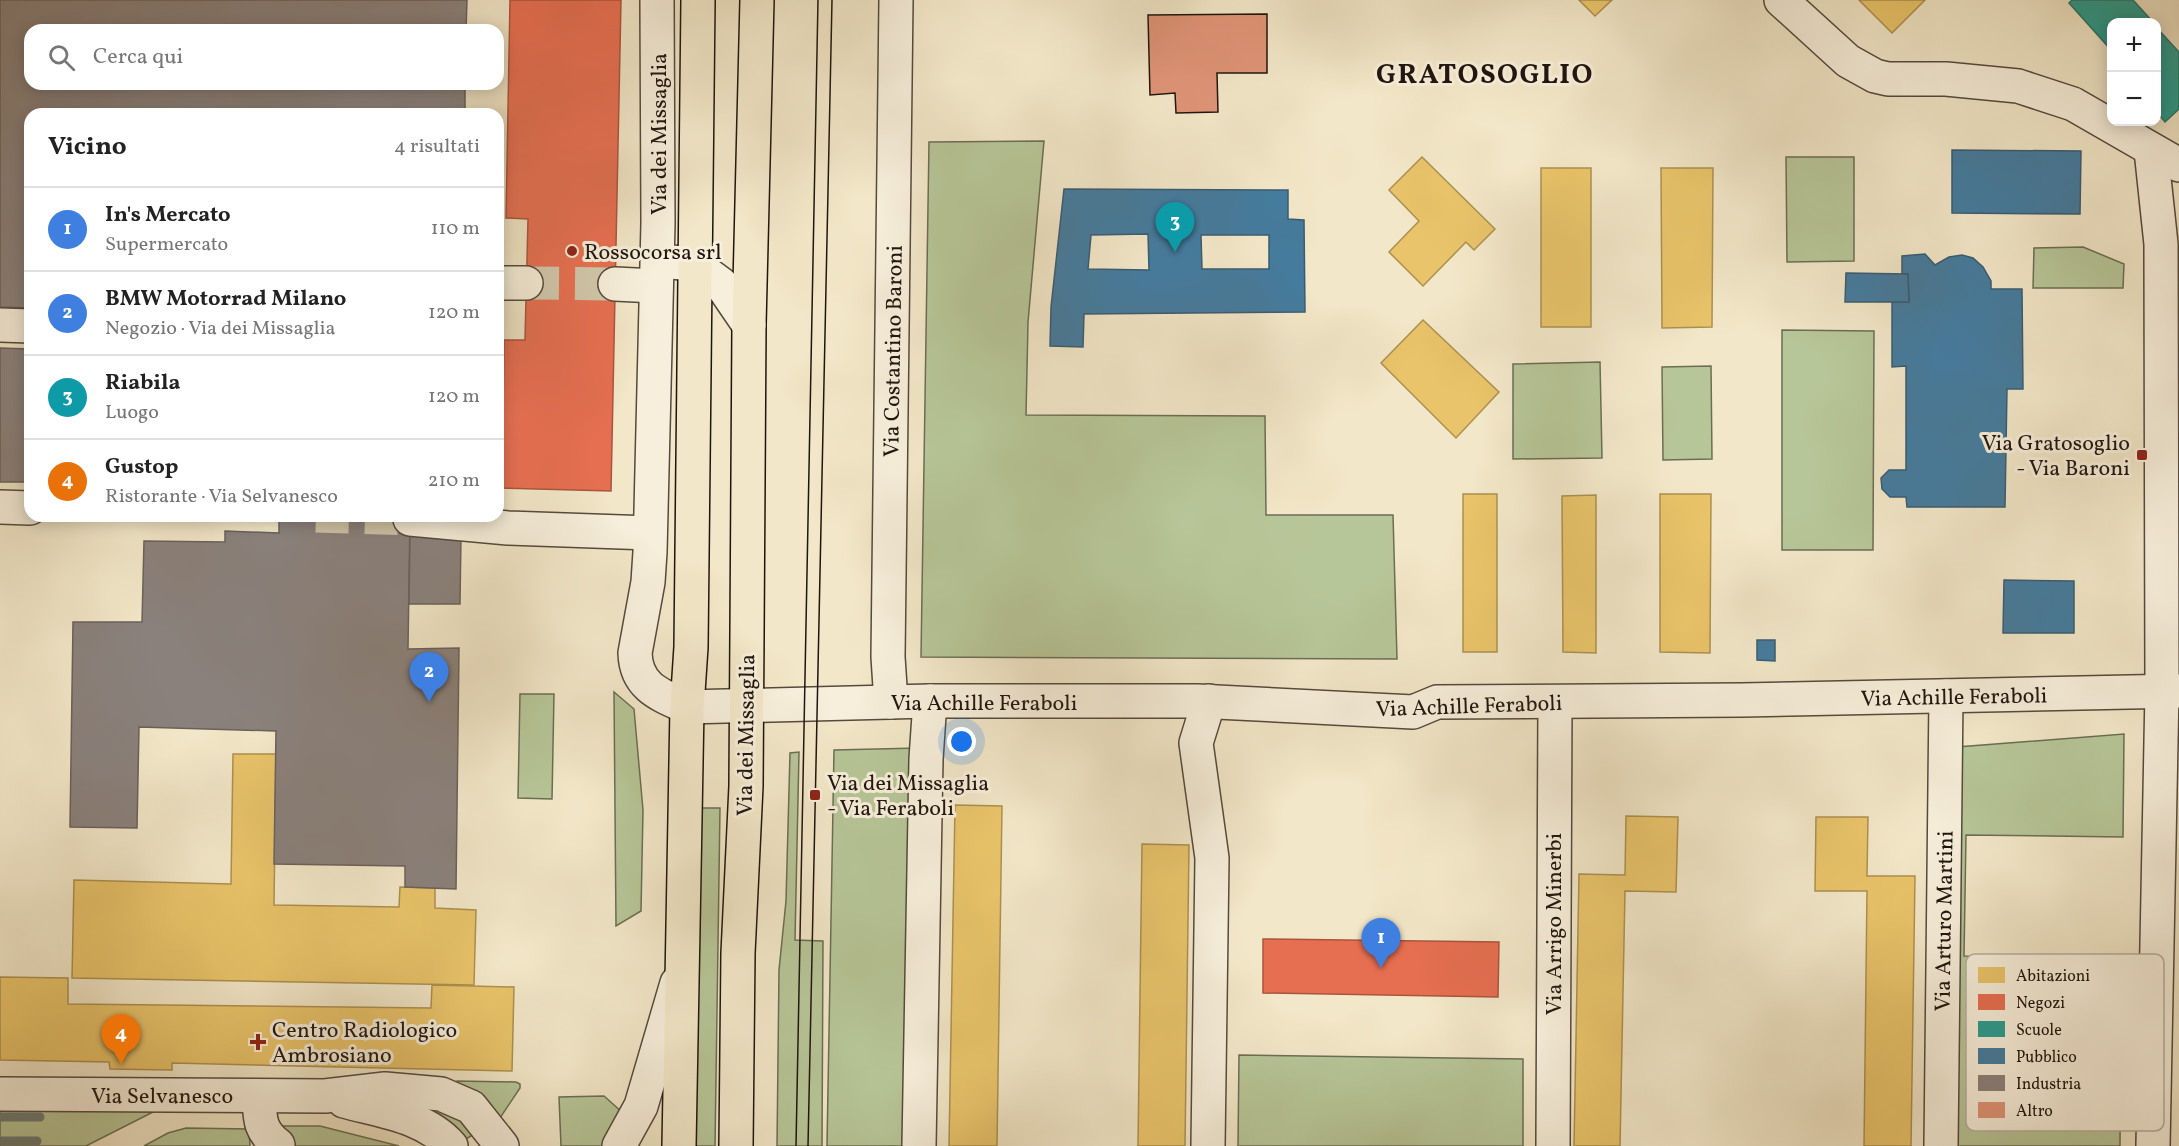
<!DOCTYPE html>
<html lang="it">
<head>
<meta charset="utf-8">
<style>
  :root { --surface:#fff; --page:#f2f2f2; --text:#222; --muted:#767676; --line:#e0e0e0; --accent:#d93025 }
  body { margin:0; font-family:Vollkorn,serif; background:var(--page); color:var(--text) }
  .controls { position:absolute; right:18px; top:18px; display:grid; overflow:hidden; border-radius:12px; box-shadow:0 3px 15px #0003 }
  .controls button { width:54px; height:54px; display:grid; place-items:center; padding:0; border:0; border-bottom:2px solid var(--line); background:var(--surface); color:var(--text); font:30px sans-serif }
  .you { position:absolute; left:962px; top:742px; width:21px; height:21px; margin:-15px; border:4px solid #fff; border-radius:50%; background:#1a73e8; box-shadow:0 0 0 9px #1a73e833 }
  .badge { display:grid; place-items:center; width:39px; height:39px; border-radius:50%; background:var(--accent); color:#fff; font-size:20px; font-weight:700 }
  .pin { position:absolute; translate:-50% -50px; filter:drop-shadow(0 2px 3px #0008) }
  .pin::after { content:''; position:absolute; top:32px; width:21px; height:18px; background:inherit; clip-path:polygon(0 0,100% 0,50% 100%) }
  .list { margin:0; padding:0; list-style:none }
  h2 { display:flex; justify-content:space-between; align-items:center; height:78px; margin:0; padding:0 24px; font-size:26px }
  h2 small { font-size:20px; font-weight:400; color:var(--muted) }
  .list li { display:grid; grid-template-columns:39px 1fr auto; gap:18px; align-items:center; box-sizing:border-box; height:84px; padding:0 24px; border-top:2px solid var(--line) }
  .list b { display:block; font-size:22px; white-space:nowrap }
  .list p { margin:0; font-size:20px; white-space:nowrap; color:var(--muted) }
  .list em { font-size:20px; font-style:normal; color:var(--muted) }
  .icon { flex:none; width:33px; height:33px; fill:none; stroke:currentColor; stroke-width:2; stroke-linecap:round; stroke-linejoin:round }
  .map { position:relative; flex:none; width:2179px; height:1146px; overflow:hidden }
  .search { position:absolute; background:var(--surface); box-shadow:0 3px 15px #0003; left:24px; top:24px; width:480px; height:66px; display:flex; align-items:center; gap:15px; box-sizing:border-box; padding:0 21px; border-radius:18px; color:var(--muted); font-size:22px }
  .panel { position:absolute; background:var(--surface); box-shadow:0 3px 15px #0003; left:24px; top:108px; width:480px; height:414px; border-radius:18px }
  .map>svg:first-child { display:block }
  .green { fill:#b7c698; stroke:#6b6e54; stroke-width:1.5 }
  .homes { fill:#e9c46a; stroke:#ac904f; stroke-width:1.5 }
  .shops { fill:#e76f51; stroke:#ab543d; stroke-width:1.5 }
  .schools { fill:#2a9d8f; stroke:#277469; stroke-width:1.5 }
  .public { fill:#457b9d; stroke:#3a5c72; stroke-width:1.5; fill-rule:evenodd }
  .industry { fill:#8a817c; stroke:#6a615b; stroke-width:1.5 }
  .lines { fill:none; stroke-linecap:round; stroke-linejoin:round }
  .stream { stroke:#6b7a77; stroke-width:9 }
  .building { fill:#df9477; stroke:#1f150f; stroke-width:1.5 }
  .minor-tunnel { stroke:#d2c8ac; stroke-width:33; stroke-dasharray:33 16; stroke-linecap:butt }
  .minor-casing { stroke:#544a3d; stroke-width:36 }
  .major-casing { stroke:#1f150f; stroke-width:36 }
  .minor { stroke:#f7efdb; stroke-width:33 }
  .major { stroke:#f2e7c8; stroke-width:33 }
  .tram { stroke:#1f150f; stroke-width:1.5 }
  .poi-dot { fill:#8f2418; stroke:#f7efdb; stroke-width:2 }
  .labels { text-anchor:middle; stroke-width:6; stroke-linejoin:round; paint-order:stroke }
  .street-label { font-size:22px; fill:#1f150f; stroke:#f7efdb }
  .poi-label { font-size:22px; fill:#1f150f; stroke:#f7efdb; text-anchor:start }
  .district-label { font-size:28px; font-weight:bold; letter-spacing:1.5px; fill:#1f150f; stroke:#f7efdb }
  .key { fill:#f7efdb; stroke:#b6ae9e; stroke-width:1.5 }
  .key-label { font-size:16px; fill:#1f150f }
</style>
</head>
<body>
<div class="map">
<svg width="2179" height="1146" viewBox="0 0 2179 1146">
  <rect width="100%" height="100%" fill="#f2e7c8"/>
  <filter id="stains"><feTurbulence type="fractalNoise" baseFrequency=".00333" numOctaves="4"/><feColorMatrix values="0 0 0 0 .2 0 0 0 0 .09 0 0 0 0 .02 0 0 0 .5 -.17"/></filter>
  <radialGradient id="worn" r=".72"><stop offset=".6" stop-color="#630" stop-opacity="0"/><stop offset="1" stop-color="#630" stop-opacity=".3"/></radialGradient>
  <!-- green -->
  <g class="green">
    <polygon points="1044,141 1028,322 1026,415 1265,416 1266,515 1393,515 1397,659 921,657 929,142"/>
    <polygon points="1786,157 1854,157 1854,261 1787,262"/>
    <polygon points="2083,247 2124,264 2123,288 2033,288 2034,248"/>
    <polygon points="1782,330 1874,331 1873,550 1782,550"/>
    <polygon points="1600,362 1602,458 1513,459 1513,364"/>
    <polygon points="1711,366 1712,459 1663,460 1662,367"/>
    <polygon points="614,692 634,709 643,810 641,911 616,926"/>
    <polygon points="520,694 554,694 552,799 518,798"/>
    <polygon points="2124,734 2123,837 1966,835 1964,956 2121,958 2120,1146 1950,1146 1957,747"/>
    <polygon points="919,748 913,1146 827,1146 834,750"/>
    <polygon points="799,752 795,940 823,941 822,1146 777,1146 779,970 786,901 790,753"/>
    <polygon points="701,808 720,808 715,1146 695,1146"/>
    <polygon points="1239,1055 1523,1059 1523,1146 1238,1146"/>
    <polygon points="457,1081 516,1082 520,1084 520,1088 500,1118 455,1087"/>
    <polygon points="604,1096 624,1114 605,1146 561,1146 559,1097"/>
    <polygon points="390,1098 441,1105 477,1132 460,1143"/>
    <polygon points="165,1109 153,1112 86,1146 0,1146 0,1110"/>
    <polygon points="275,1126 320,1126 399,1146 295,1146 275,1130"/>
    <polygon points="186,1128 249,1129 250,1146 144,1146 168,1133"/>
  </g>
  <!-- homes -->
  <g class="homes">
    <polygon points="1579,0 1612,0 1595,16"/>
    <polygon points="1859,0 1925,0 1892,33"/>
    <polygon points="1422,157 1495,229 1474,250 1466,242 1423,286 1389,252 1419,221 1389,190"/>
    <rect x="1541" y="168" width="50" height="159"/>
    <polygon points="1661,168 1713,168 1712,327 1662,328"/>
    <polygon points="1423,320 1499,392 1456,438 1381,363"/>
    <rect x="1463" y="494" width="34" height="158"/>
    <polygon points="1660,494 1711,494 1710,653 1660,652"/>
    <polygon points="1596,495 1596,653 1563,652 1562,496"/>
    <polygon points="233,754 276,754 274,905 399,907 400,887 435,888 435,908 476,910 474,985 72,978 74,880 231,884"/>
    <polygon points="955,805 1002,806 997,1146 949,1146"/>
    <polygon points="1626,816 1678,817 1676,892 1625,891 1620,1146 1574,1146 1579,874 1625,875"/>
    <polygon points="1816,817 1868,817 1867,876 1915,876 1911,1146 1864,1146 1867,891 1815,891"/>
    <polygon points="1142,844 1189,845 1185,1146 1138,1146"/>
    <polygon points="0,977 68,978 68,1004 431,1008 432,985 514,987 512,1071 172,1063 172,1070 110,1069 109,1062 0,1060"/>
  </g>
  <!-- shops -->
  <g class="shops">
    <polygon points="510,0 621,0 611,491 502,488 504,340 525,340 528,219 506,218"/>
    <polygon points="1263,939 1499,942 1498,997 1263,993"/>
  </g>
  <!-- schools -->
  <g class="schools">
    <polygon points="2072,0 2133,0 2153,22 2112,22 2112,51 2069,3"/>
    <polygon points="2156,27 2179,52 2179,109 2165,122 2156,111"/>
  </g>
  <!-- public -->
  <g class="public">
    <polygon points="1952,150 2081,151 2080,214 1952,213"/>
    <path d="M 1064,189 L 1288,190 L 1288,219 L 1304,220 L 1305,312 L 1084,314 L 1083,347 L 1050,346 L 1051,307 ZM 1148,234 L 1149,270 L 1088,269 L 1091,235 ZM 1201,235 L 1269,235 L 1269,269 L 1202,269 Z"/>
    <polygon points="1925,254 1935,265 1949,257 1962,255 1973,258 1983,267 1991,281 1991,289 2022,289 2023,389 2007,389 2005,507 1907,507 1906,497 1890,497 1882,489 1881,478 1889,470 1906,470 1906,366 1892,367 1892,302 1909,302 1908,274 1902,274 1902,256"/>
    <polygon points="1846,273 1908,274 1909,302 1845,302"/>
    <polygon points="2004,580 2074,581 2074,633 2003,633"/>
    <polygon points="1757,640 1775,640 1775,661 1757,660"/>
  </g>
  <!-- industry -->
  <g class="industry">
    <polygon points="0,0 467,0 466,30 30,30 30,84 465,84 465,114 30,114 30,308 0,307"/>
    <polygon points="0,348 30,349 30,482 0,482"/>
    <polygon points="279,516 410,516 408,649 459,648 456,889 405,887 405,866 274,864 276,731 139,727 137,828 70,827 73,622 142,622 144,541 225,542 225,531 279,533"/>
    <polygon points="410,536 461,536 460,604 409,604"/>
  </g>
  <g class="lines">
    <!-- stream -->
    <g class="stream">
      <polyline points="0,1117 40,1117"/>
      <polyline points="0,1141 37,1141"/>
    </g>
  </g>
  <!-- building -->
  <polygon class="building" points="1267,14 1267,73 1217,73 1218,112 1176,113 1175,93 1150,95 1148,15"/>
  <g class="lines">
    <!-- minor-tunnel -->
    <g class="minor-tunnel">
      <polyline points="526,283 615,284"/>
      <polyline points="316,516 410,519"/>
    </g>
    <!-- minor casing -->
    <g class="minor-casing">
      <g id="minor">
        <path d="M 657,0 L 658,223 L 650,552 L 648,582 L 635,653 C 636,687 660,695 687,707 L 930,701 L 1197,701 L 1413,712 L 1437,702 L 1742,700 L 2179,691"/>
        <polyline points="1781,0 1848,61 1875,76 1888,79 1946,79 2018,86 2073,104 2179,165"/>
        <polyline points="2151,150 2161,244 2162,691 2153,1146"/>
        <polyline points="671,262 694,264 721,284 749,325"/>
        <polyline points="498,283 526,283"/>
        <polyline points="615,284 656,286"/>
        <polyline points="0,325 30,326"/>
        <polyline points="0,507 30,508"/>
        <polyline points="410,519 508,528 650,533"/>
        <polyline points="891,702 888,657 896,0"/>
        <polyline points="0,1094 325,1096 385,1089 441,1094 471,1107 502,1146"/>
        <path d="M 259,1096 C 260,1119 259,1130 278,1145"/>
        <path d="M 344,1101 C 380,1111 425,1116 451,1146"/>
        <polyline points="619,1146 641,1106 677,983"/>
        <polyline points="919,1146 926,759 930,701"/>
        <polyline points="1208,1146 1212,858 1196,743 1209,701"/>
        <polyline points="1553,1146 1555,702"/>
        <polyline points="1941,1146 1946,696"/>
      </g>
    </g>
    <!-- major casing -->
    <g class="major-casing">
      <g id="major">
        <polyline points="679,1146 687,707 691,647 698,0"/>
        <polyline points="736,1146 738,953 746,786 749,325 757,0"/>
      </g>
    </g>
    <!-- minor -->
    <use href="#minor" class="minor"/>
    <!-- major -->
    <use href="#major" class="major"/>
    <!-- tram -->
    <g class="tram">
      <polyline points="796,1146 818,0"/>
      <polyline points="808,1146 832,0"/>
    </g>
  </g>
  <!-- markers -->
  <g class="poi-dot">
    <circle cx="572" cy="251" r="6"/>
    <rect x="2136" y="449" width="12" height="12" rx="3"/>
    <rect x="809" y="789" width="12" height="12" rx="3"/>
    <path d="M255 1033h6v6h6v6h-6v6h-6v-6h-6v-6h6z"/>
  </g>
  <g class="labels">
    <!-- street labels -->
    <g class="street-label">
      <text transform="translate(658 134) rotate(-90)" y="8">Via dei Missaglia</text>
      <text transform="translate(892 351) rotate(-89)" y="8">Via Costantino Baroni</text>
      <text transform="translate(1954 696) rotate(-1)" y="8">Via Achille Feraboli</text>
      <text x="984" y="710">Via Achille Feraboli</text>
      <text transform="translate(1469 705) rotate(-2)" y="8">Via Achille Feraboli</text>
      <text transform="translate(745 735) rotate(-89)" y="8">Via dei Missaglia</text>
      <text transform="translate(1943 921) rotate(-89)" y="8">Via Arturo Martini</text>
      <text transform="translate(1553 924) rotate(-90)" y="8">Via Arrigo Minerbi</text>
      <text x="162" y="1103">Via Selvanesco</text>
    </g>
    <!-- poi labels -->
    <g class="poi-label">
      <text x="584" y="259">Rossocorsa srl</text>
      <text x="2130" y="450" text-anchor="end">Via Gratosoglio<tspan x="2130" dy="25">- Via Baroni</tspan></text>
      <text x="827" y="790">Via dei Missaglia<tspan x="827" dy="25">- Via Feraboli</tspan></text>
      <text x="272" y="1037">Centro Radiologico<tspan x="272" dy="25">Ambrosiano</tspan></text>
    </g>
    <!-- district labels -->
    <g class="district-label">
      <text x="1485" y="83">GRATOSOGLIO</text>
    </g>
  </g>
  <!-- legend -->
  <rect x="1966" y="954" width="198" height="177" rx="9" class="key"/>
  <rect x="1978" y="967" width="27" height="16" fill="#e9c46a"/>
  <rect x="1978" y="994" width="27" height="16" fill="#e76f51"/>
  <rect x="1978" y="1021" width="27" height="16" fill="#2a9d8f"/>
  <rect x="1978" y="1048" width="27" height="16" fill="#457b9d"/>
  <rect x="1978" y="1075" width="27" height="16" fill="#8a817c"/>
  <rect x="1978" y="1102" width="27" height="16" fill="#df9477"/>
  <g class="key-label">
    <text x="2016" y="981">Abitazioni</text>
    <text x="2016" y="1008">Negozi</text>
    <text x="2016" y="1035">Scuole</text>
    <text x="2016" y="1062">Pubblico</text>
    <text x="2016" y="1089">Industria</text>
    <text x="2016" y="1116">Altro</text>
  </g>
  <rect width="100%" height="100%" filter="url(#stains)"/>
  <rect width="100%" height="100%" fill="url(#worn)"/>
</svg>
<div class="controls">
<button>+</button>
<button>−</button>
</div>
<div class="you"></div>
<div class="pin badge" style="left:1381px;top:968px;background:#3f7fe0">1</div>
<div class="pin badge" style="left:429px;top:702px;background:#3f7fe0">2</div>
<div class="pin badge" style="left:1175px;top:252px;background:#0f9aa8">3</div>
<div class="pin badge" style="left:121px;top:1064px;background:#e8710a">4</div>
<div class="search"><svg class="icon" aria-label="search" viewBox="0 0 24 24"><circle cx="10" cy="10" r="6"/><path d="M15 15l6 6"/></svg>Cerca qui</div>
<section class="panel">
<h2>Vicino<small>4 risultati</small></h2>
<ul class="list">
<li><span class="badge" style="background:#3f7fe0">1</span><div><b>In's Mercato</b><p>Supermercato</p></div><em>110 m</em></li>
<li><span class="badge" style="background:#3f7fe0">2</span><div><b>BMW Motorrad Milano</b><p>Negozio · Via dei Missaglia</p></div><em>120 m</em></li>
<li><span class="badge" style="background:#0f9aa8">3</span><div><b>Riabila</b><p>Luogo</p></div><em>120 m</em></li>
<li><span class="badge" style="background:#e8710a">4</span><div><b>Gustop</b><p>Ristorante · Via Selvanesco</p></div><em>210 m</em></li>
</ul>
</section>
</div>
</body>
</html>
